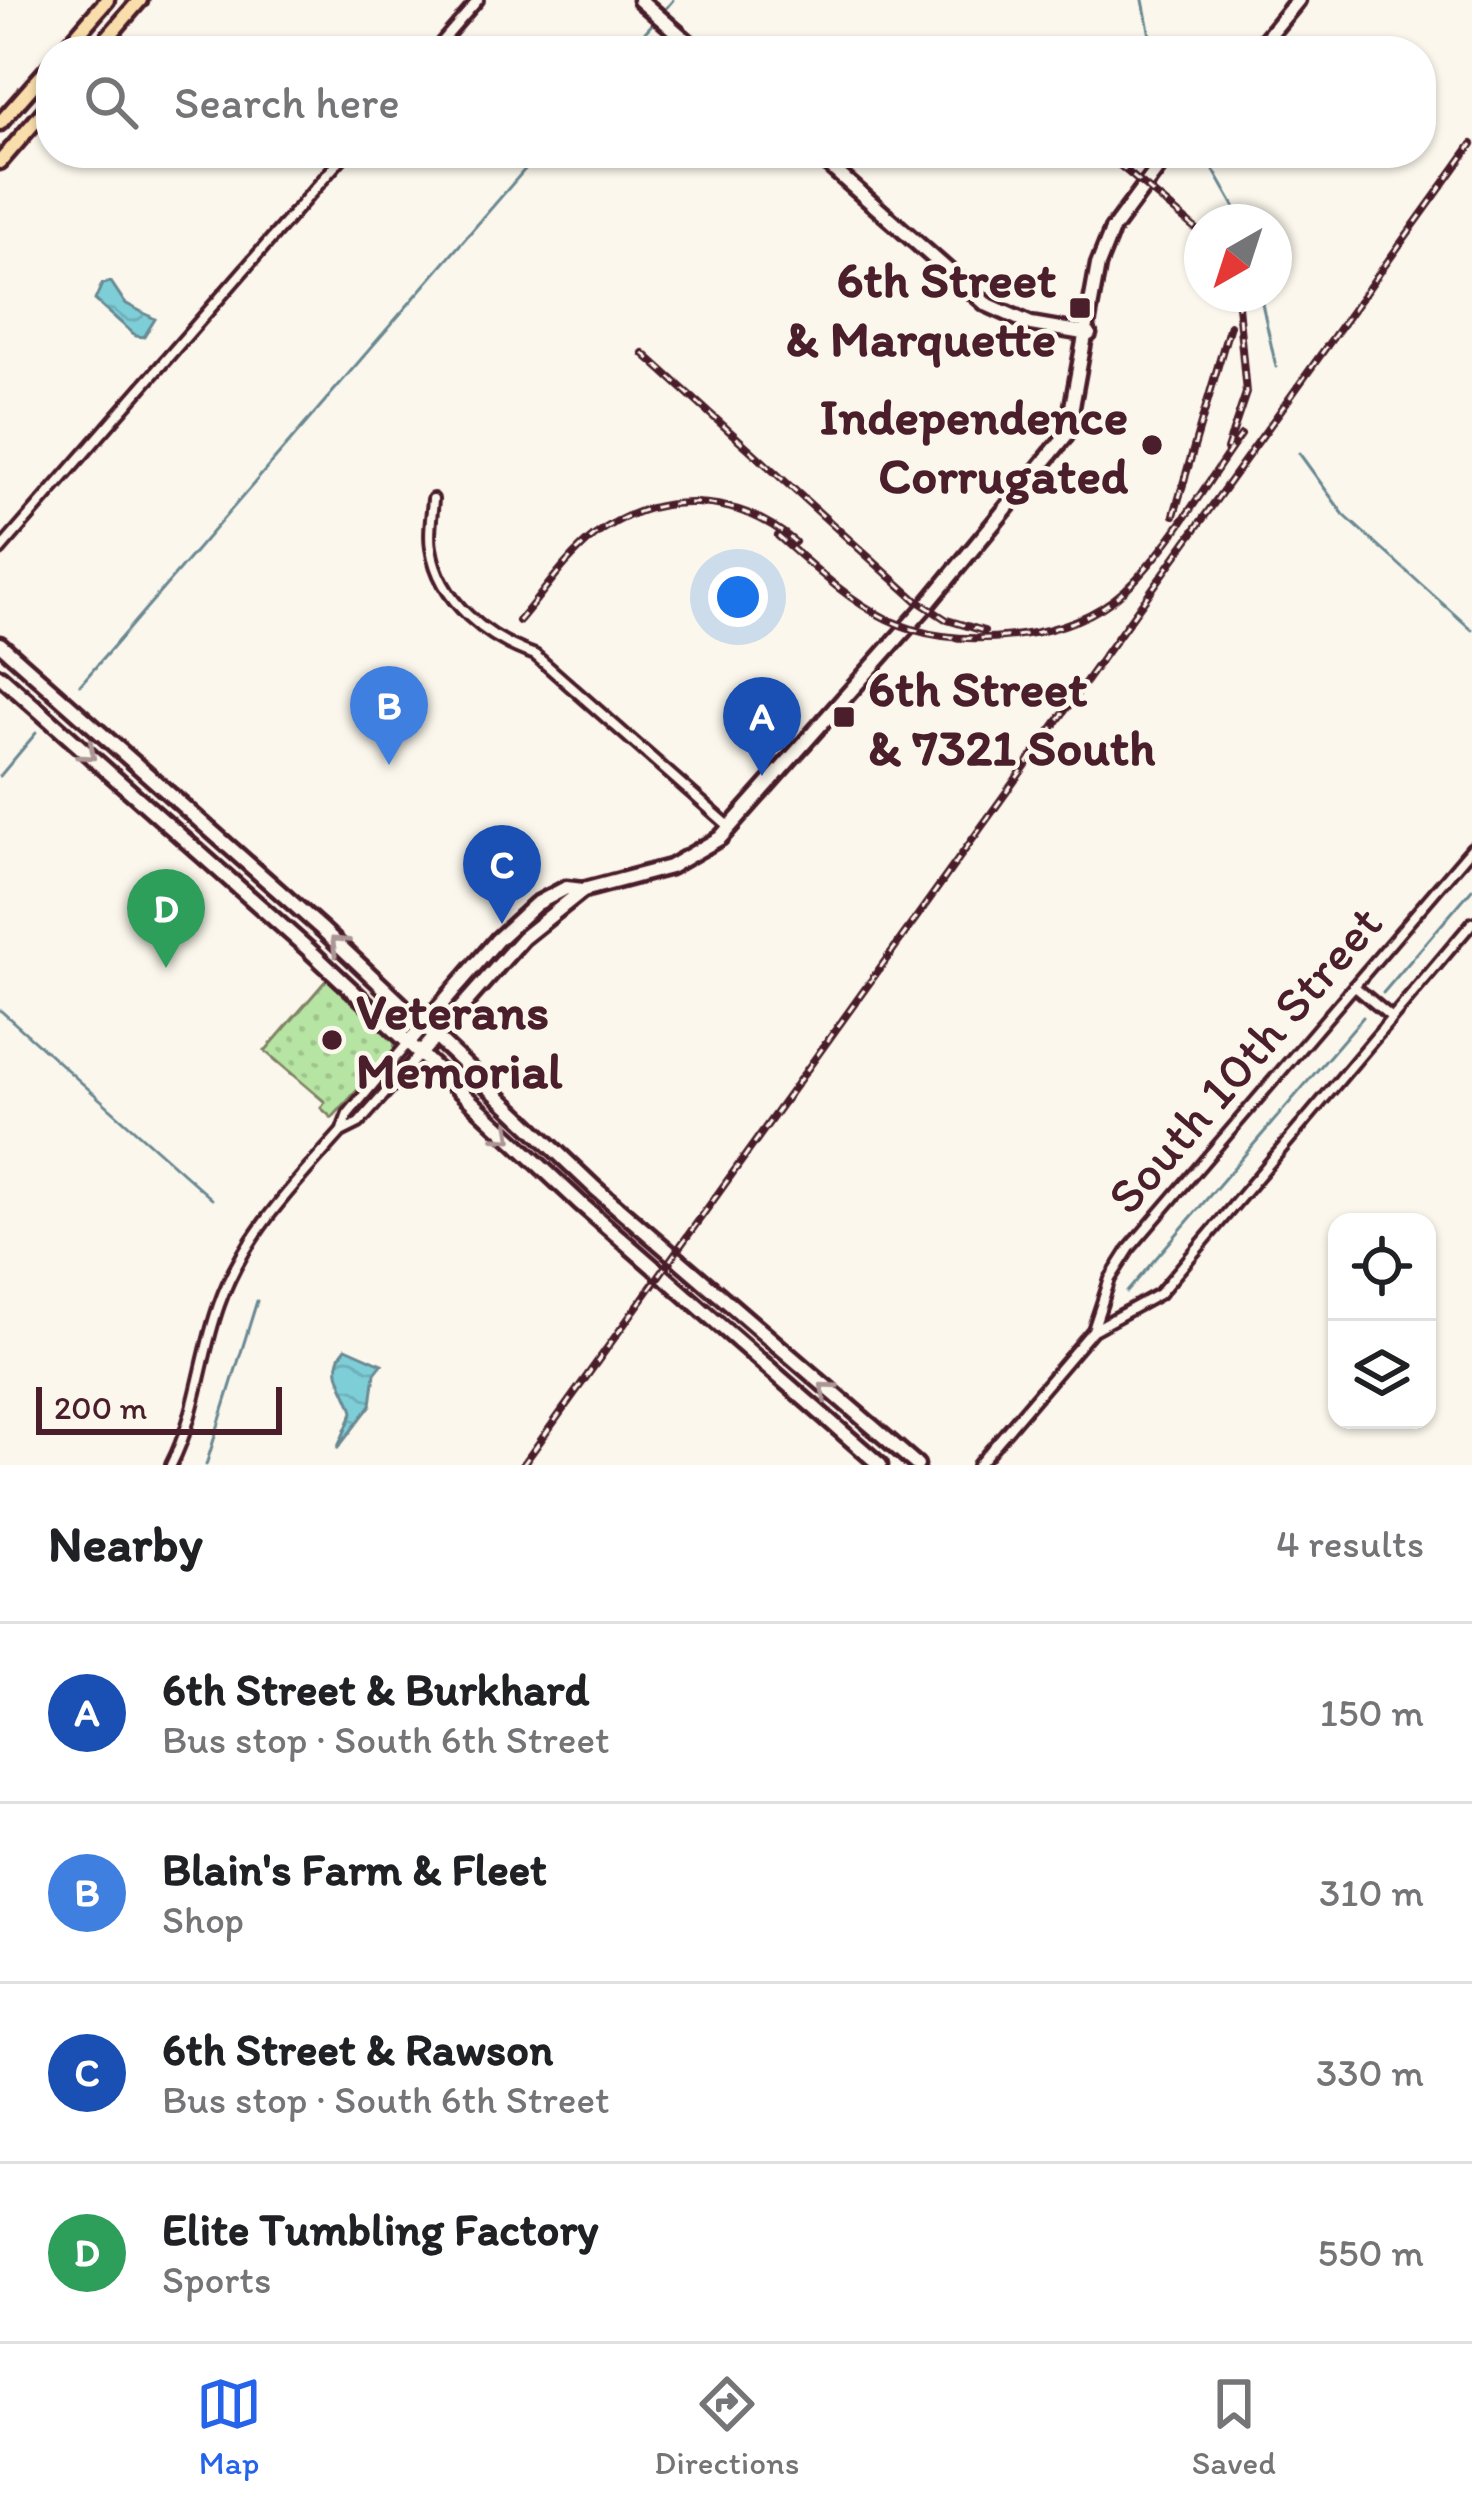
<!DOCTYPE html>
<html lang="en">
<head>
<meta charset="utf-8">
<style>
  :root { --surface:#fff; --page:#f6f6f6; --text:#202124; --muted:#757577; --line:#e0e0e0; --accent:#2563eb }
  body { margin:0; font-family:Itim,sans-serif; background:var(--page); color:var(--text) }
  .controls { position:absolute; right:36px; bottom:36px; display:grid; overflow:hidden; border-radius:24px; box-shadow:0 3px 9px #0004 }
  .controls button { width:108px; height:108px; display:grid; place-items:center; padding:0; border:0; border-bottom:3px solid var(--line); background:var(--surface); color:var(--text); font:60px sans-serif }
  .compass { position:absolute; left:1184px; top:204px; width:108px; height:108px; border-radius:50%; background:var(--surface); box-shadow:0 3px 9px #0004; rotate:219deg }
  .scale { position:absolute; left:36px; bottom:30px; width:246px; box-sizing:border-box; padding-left:12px; border:6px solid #4a1f2b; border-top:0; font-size:33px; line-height:42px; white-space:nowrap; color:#4a1f2b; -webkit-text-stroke:9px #fbf7ec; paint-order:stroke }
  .you { position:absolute; left:738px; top:597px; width:42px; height:42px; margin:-30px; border:9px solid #fff; border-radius:50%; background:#1a73e8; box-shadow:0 0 0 18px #1a73e833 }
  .badge { display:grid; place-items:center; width:78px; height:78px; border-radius:50%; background:var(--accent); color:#fff; font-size:39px; font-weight:700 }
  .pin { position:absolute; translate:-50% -99px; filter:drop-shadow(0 3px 6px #0008) }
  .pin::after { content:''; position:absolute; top:63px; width:42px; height:36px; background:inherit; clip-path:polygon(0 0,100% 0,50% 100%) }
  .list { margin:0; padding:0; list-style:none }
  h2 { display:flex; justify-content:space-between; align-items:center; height:156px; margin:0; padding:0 48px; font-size:51px }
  h2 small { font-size:39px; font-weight:400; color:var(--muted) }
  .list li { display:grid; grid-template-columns:78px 1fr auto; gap:36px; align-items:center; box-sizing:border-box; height:180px; padding:0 48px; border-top:3px solid var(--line) }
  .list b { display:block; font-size:45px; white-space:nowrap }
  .list p { margin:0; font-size:39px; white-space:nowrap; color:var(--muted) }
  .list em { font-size:39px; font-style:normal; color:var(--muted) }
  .icon { flex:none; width:66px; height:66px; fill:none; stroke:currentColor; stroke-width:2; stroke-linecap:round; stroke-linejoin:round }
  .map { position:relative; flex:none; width:1472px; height:1465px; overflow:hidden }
  .search { position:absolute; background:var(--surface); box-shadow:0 3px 9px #0004; left:36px; right:36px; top:36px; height:132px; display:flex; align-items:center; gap:30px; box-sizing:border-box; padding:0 42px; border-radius:48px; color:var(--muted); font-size:45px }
  .sheet { height:876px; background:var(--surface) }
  nav { display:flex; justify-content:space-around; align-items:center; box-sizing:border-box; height:168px; border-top:3px solid var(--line); background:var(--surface); font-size:33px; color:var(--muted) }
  nav a { display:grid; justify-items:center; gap:6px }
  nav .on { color:var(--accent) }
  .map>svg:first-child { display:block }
  .park { fill:url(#park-dots); stroke:#808266; stroke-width:3 }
  .water { fill:url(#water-waves); stroke:#698892; stroke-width:3 }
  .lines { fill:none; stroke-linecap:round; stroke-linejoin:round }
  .stream { stroke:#698892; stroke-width:3 }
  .street-casing { stroke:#4a1f2b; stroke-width:16 }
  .secondary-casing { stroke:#4a1f2b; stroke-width:21 }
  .primary-casing { stroke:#4a1f2b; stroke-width:21 }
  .street { stroke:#fbf7ec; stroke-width:8 }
  .secondary { stroke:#fbf7ec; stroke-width:12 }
  .primary { stroke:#f9deab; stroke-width:12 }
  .rail-casing { stroke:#4a1f2b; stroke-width:8 }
  .rail { stroke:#fbf7ec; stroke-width:3; stroke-dasharray:9; stroke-linecap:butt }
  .oneway { stroke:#ab9695 }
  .poi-dot { fill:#4a1f2b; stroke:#fbf7ec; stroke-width:4.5 }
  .labels { text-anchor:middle; stroke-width:9; stroke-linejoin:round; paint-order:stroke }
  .poi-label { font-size:51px; font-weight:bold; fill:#4a1f2b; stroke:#fbf7ec; text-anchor:end }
  .street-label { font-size:51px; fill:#4a1f2b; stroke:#fbf7ec }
</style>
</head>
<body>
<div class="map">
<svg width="1472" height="1465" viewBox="0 0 1472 1465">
  <defs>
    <pattern id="park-dots" width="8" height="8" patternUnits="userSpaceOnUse" patternTransform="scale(3)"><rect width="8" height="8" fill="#b6e4a2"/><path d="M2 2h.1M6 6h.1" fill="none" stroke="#9ec38c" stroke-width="1.8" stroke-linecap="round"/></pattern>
    <pattern id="water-waves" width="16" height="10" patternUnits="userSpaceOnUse" patternTransform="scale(3)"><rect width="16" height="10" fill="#7eced7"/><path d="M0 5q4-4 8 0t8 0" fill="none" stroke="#6eb0b9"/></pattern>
  </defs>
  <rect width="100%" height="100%" fill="#fbf7ec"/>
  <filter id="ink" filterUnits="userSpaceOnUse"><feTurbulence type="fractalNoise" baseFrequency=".00833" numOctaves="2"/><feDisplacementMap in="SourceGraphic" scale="24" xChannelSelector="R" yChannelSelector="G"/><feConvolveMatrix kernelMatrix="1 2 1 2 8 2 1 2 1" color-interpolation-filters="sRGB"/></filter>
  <g filter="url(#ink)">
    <!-- park -->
    <polygon class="park" points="328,978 395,1042 394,1050 332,1118 321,1108 325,1102 265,1051"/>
    <!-- water -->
    <g class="water">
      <polygon points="111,282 125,303 155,319 144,337 136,336 95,300 102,284"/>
      <path d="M 346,1348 L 382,1364 L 375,1373 L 371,1405 L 337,1449 L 353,1412 C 347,1388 326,1370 346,1348 Z"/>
    </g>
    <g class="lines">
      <!-- stream -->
      <g class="stream">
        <polyline points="1143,0 1153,51"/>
        <polyline points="661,14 673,0"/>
        <polyline points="628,51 655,21"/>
        <polyline points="1204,153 1243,222"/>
        <polyline points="1260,294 1276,367"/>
        <polyline points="1299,453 1344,515 1472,630"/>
        <polyline points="80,685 539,153"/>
        <polyline points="0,776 36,733"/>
        <polyline points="1383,993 1472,889"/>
        <polyline points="0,1010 212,1199"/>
        <polyline points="1127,1292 1363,1017"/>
        <polyline points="206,1465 257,1301"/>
      </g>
      <!-- street casing -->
      <g class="street-casing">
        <g id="street">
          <polyline points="434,51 478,0"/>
          <path d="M 433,499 C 432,515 428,533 431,548 C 439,602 488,639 535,655 L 730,827"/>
          <polyline points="0,550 346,153"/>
          <polyline points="1354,986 1391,1017"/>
          <polyline points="342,1130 348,1114 408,1043"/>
          <polyline points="1095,1329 1159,1294 1472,923"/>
          <path d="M 171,1465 C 197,1414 200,1358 219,1305 C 243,1236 294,1185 341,1132 L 359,1123 L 420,1054"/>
          <polyline points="978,1465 1093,1330 1110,1279 1129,1249 1472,848"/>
        </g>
      </g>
      <!-- secondary casing -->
      <g class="secondary-casing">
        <g id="secondary">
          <polyline points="640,0 698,51"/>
          <polyline points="1256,51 1298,0"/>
          <polyline points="815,153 986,304 1031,324 1089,334"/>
          <polyline points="0,644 323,930 595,1188 917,1465"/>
          <polyline points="0,676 308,949 581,1204 880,1465"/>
          <polyline points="408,1043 497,940 536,904 566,888 583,890 670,867 720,838 925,607 1067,434 1098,265 1112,230 1169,153"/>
          <polyline points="420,1054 523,938 583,890"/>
        </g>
      </g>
      <!-- primary casing -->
      <g class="primary-casing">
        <g id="primary">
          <polyline points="63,51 107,0"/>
          <polyline points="96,51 140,0"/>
          <polyline points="0,123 51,65"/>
          <polyline points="0,162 51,103"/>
        </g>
      </g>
      <!-- street -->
      <use href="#street" class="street"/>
      <!-- secondary -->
      <use href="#secondary" class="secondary"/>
      <!-- primary -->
      <use href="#primary" class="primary"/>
      <!-- rail casing -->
      <g class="rail-casing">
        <g id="rail">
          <polyline points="1105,153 1202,234"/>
          <polyline points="643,353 916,600 947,620 984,631"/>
          <polyline points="1227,449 1246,393 1237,294"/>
          <polyline points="1174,515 1230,325"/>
          <path d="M 778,536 C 858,607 902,649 1014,636 C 1055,631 1093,619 1124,591 C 1170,548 1204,486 1241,435"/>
          <path d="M 519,621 C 543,593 565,559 594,536 C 655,490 737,492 795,542"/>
          <polyline points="523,1465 1472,144"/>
        </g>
      </g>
      <!-- rail -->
      <use href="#rail" class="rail"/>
    </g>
    <!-- one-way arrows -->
    <defs><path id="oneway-chevron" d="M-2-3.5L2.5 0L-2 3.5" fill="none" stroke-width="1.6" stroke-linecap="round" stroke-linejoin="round" transform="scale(3)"/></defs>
    <g class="oneway">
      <use href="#oneway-chevron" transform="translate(88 753) rotate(41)"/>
      <use href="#oneway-chevron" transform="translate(338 944) rotate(-137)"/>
      <use href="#oneway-chevron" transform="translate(505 1135) rotate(43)"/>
      <use href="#oneway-chevron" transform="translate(827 1390) rotate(-140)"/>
    </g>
  </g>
  <!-- markers -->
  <g class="poi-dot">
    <rect x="1068" y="296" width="24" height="24" rx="6"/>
    <circle cx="1152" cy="445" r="12"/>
    <rect x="832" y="705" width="24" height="24" rx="6"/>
    <circle cx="332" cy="1040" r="12"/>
  </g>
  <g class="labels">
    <!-- poi labels -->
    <g class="poi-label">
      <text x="1056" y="297">6th Street<tspan x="1056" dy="59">&amp; Marquette</tspan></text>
      <text x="1128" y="434">Independence<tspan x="1128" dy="59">Corrugated</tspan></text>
      <text x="868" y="706" text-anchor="start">6th Street<tspan x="868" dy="59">&amp; 7321 South</tspan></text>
      <text x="356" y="1029" text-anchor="start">Veterans<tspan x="356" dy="59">Memorial</tspan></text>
    </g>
    <!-- street labels -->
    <g class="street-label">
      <text transform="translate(1244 1059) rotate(-49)" y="18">South 10th Street</text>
    </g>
  </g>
</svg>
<div class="controls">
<button><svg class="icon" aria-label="locate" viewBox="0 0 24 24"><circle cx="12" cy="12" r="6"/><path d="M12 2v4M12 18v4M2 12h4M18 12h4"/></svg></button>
<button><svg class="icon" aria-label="layers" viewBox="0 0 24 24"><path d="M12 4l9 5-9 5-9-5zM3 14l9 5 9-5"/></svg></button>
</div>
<svg class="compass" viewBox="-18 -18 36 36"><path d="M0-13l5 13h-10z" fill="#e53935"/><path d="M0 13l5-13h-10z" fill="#757577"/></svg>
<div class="scale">200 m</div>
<div class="you"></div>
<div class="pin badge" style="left:762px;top:776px;background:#1a4fb4">A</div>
<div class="pin badge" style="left:389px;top:765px;background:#3f7fe0">B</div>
<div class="pin badge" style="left:502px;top:924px;background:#1a4fb4">C</div>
<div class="pin badge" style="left:166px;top:968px;background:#2e9e5b">D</div>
<div class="search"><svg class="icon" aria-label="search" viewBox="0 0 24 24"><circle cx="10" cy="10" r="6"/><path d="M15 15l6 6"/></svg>Search here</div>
</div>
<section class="sheet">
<h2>Nearby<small>4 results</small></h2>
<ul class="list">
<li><span class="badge" style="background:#1a4fb4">A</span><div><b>6th Street &amp; Burkhard</b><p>Bus stop · South 6th Street</p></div><em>150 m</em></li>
<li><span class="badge" style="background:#3f7fe0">B</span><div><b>Blain's Farm &amp; Fleet</b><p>Shop</p></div><em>310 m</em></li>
<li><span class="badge" style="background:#1a4fb4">C</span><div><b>6th Street &amp; Rawson</b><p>Bus stop · South 6th Street</p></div><em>330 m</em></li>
<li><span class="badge" style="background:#2e9e5b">D</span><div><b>Elite Tumbling Factory</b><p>Sports</p></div><em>550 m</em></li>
</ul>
</section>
<nav>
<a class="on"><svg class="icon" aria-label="map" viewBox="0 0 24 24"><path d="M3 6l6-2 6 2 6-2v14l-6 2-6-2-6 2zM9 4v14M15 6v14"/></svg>Map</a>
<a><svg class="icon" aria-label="directions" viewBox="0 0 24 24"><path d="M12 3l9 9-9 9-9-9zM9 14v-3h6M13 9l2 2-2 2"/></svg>Directions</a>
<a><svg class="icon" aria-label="saved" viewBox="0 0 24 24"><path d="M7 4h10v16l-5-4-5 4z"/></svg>Saved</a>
</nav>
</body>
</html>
